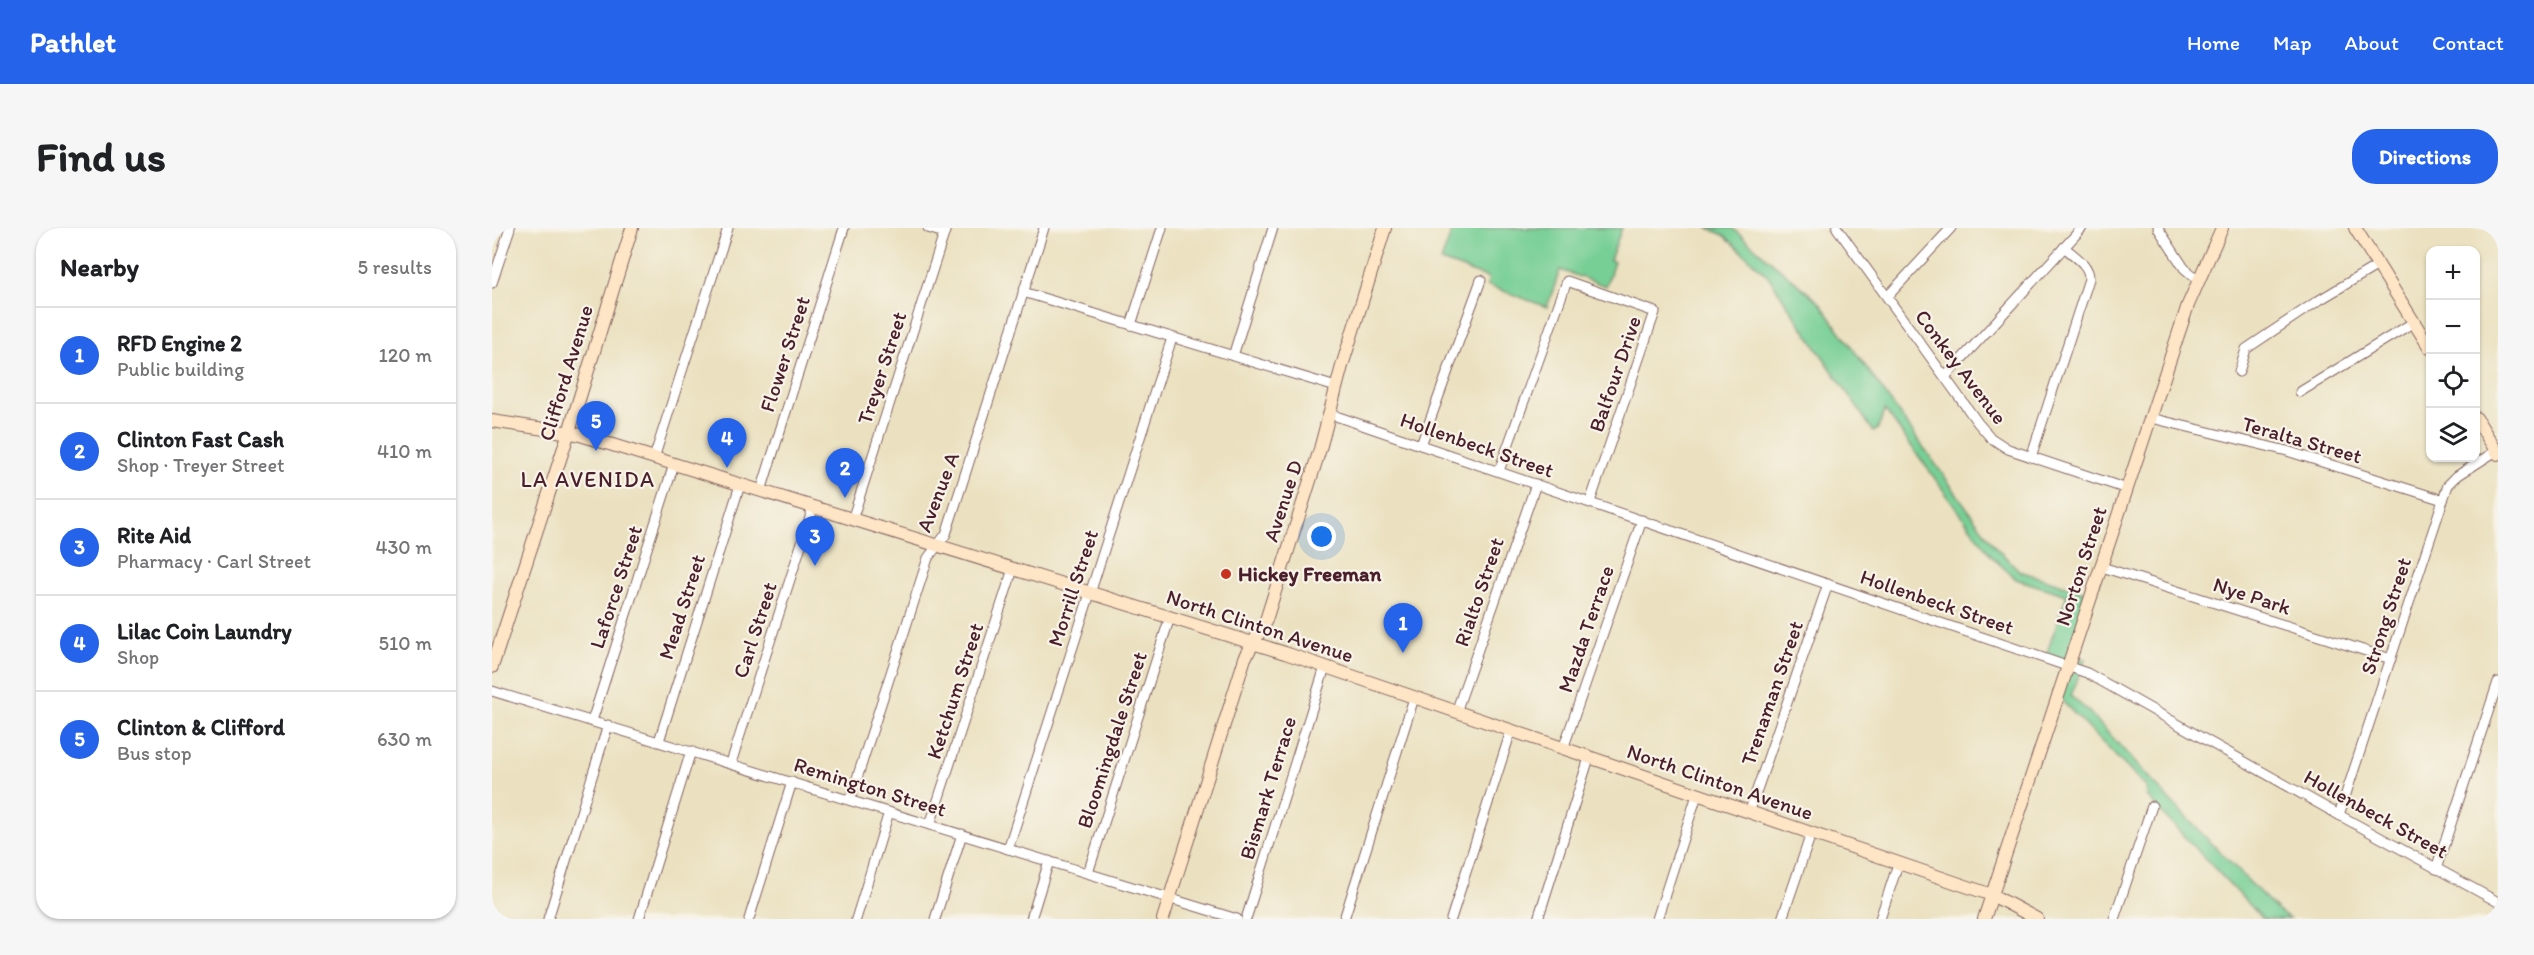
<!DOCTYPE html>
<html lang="en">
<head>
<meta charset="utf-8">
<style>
  :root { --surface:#fff; --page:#f6f6f6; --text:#202124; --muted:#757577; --line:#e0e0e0; --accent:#2563eb }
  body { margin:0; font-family:Itim,sans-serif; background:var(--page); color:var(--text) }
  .controls { position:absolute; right:18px; top:18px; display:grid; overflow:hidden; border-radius:12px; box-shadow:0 2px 4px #0004 }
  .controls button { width:54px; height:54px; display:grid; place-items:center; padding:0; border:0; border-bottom:2px solid var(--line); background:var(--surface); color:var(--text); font:30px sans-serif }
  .you { position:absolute; left:830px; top:309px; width:21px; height:21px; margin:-15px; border:4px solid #fff; border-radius:50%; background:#1a73e8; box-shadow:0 0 0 9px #1a73e833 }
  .badge { display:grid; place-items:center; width:39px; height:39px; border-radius:50%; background:var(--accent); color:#fff; font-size:20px; font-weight:700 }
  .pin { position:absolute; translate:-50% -50px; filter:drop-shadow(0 2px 3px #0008) }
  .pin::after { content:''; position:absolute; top:32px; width:21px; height:18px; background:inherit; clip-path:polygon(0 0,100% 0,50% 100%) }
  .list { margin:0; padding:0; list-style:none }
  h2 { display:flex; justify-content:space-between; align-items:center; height:78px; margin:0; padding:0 24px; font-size:26px }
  h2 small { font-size:20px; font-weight:400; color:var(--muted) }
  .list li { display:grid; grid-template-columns:39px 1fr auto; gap:18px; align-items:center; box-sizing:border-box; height:96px; padding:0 24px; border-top:2px solid var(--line) }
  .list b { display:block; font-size:22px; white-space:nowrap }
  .list p { margin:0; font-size:20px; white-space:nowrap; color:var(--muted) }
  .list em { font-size:20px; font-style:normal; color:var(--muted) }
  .icon { flex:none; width:33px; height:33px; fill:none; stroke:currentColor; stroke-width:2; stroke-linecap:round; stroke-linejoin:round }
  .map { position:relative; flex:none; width:2006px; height:691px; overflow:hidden; border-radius:24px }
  header { display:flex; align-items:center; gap:36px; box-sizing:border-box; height:84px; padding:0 30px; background:var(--accent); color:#fff }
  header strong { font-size:28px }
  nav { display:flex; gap:33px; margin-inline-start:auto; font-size:21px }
  .intro { display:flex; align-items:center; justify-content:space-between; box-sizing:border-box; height:144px; padding:0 36px }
  h1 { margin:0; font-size:42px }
  .button { padding:15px 27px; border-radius:24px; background:var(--accent); color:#fff; font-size:21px; font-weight:700 }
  main { display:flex; gap:36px; padding:0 36px }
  aside { flex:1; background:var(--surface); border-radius:24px; box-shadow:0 2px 4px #0004 }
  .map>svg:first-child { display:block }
  .green { fill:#77cf95; stroke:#607760; stroke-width:1.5 }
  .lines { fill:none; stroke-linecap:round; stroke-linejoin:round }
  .street-casing { stroke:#82635f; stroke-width:11 }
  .secondary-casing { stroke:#82635f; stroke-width:14 }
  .street { stroke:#fff; stroke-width:9 }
  .secondary { stroke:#fde5c5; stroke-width:12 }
  .poi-dot { fill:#c8321e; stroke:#f7f3e8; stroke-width:2 }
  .labels { text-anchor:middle; stroke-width:4.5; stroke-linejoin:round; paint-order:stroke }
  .street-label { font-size:21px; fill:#4a1f2b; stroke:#f7f3e8 }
  .poi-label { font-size:21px; font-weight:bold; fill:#4a1f2b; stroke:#f7f3e8; text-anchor:start }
  .neighbourhood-label { font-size:22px; letter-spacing:1.5px; fill:#4a1f2b; stroke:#f7f3e8 }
</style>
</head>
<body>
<header>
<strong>Pathlet</strong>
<nav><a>Home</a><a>Map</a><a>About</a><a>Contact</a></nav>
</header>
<div class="intro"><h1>Find us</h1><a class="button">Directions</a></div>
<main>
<aside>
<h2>Nearby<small>5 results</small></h2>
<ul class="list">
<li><span class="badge">1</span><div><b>RFD Engine 2</b><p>Public building</p></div><em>120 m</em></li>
<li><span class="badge">2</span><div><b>Clinton Fast Cash</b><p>Shop · Treyer Street</p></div><em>410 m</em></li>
<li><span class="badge">3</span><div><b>Rite Aid</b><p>Pharmacy · Carl Street</p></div><em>430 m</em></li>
<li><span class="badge">4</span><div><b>Lilac Coin Laundry</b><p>Shop</p></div><em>510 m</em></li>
<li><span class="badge">5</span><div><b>Clinton &amp; Clifford</b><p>Bus stop</p></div><em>630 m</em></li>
</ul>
</aside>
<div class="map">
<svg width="2006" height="691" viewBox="0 0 2006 691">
  <rect width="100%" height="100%" fill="#f7f3e8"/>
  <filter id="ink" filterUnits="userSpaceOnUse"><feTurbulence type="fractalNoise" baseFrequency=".0167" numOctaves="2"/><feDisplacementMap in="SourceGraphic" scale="12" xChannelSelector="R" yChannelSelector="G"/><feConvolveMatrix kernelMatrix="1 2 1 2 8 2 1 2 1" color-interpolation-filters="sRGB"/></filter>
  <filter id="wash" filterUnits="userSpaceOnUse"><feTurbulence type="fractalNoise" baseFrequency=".008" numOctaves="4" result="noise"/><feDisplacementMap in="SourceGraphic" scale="24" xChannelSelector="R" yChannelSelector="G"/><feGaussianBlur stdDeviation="1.35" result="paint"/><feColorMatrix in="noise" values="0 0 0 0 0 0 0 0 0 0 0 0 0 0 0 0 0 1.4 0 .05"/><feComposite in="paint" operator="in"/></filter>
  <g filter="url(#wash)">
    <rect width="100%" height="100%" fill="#ebe1c0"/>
    <!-- green -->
    <g class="green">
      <polygon points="961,0 1130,0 1118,32 1122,34 1114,58 1068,42 1055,79 995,57 997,50 949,33"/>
      <polygon points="1215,0 1240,0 1328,75 1503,319 1528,343 1601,367 1580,428 1593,431 1579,468 1597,484 1681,576 1785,682 1797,691 1771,691 1666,581 1655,568 1654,559 1566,469 1576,438 1553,430 1575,367 1524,351 1500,329 1393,182 1385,202 1381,203 1276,48 1232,7"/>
    </g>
  </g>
  <g filter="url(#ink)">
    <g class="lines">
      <!-- street casing -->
      <g class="street-casing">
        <g id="street">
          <polyline points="436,0 452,5"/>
          <polyline points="1345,0 1486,195 1499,210 1516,221 1635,261"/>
          <polyline points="1666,0 1692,40 1706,52"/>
          <polyline points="2005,0 2006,1"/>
          <polyline points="0,55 18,0"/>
          <polyline points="531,64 844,159"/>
          <polyline points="1395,69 1459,0"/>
          <polyline points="639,97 670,0"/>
          <polyline points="741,128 781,0"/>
          <polyline points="1747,144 1754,121 1824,74 1886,37"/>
          <polyline points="1453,149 1590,0"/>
          <polyline points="1808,164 1922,94"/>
          <polyline points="838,186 1595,445 1847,587 2006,674"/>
          <polyline points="1659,190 1795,223 1951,272"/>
          <polyline points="929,217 989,52"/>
          <path d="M 1539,229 L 1597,51 C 1598,37 1582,28 1572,19"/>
          <polyline points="162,230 236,0"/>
          <polyline points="1007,243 1075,53 1163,84 1098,274"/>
          <polyline points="269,263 352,0"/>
          <polyline points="360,292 454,0"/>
          <polyline points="1610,339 1899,431"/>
          <polyline points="0,463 745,691"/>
          <polyline points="964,484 1044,256"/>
          <polyline points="100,493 182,236"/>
          <polyline points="167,513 248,257"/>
          <polyline points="1071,521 1150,292"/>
          <polyline points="239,535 321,280"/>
          <polyline points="358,572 436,330 454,306 552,0"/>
          <polyline points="1257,585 1336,356"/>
          <polyline points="1847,587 1956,257 1965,248 2004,223"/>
          <polyline points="438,597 521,341"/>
          <polyline points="516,621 680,110"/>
          <polyline points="1944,641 2006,454"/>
          <polyline points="596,645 678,389"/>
          <polyline points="56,691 116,497"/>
          <polyline points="147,691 199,523"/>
          <polyline points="257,691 300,554"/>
          <polyline points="364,691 397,584"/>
          <polyline points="443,691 470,606"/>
          <polyline points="539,691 557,633"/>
          <polyline points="754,691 833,439"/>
          <polyline points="852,691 922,470"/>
          <polyline points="959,691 1019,503"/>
          <polyline points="1046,691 1097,530"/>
          <polyline points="1165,691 1205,567"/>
          <polyline points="1290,691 1319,606"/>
          <polyline points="1388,691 1406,636"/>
          <polyline points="1622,691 1660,578"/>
        </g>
      </g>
      <!-- secondary casing -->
      <g class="secondary-casing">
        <g id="secondary">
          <polyline points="1863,0 1938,120"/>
          <polyline points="1984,190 2006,226"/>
          <polyline points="0,193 85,206 793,425 1500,667 1545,691"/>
          <polyline points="0,439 77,204 140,0"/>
          <polyline points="671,691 753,430 774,392 828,221 850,138 893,0"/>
          <polyline points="1492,691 1696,77 1730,0"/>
        </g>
      </g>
      <!-- street -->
      <use href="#street" class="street"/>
      <!-- secondary -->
      <use href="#secondary" class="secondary"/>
    </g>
  </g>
  <!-- markers -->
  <circle class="poi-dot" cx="734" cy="346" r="6"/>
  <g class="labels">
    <!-- street labels -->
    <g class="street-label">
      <text transform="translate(293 126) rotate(-72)" y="7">Flower Street</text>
      <text transform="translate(1469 139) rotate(53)" y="7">Conkey Avenue</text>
      <text transform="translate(390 140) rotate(-72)" y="7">Treyer Street</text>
      <text transform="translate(74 145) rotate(-73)" y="7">Clifford Avenue</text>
      <text transform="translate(1123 146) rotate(-71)" y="7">Balfour Drive</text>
      <text transform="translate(1810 212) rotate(16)" y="7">Teralta Street</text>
      <text transform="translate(985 217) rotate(19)" y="7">Hollenbeck Street</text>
      <text transform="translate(446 264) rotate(-69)" y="7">Avenue A</text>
      <text transform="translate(791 273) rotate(-72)" y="7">Avenue D</text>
      <text transform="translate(1589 338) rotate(-72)" y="7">Norton Street</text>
      <text transform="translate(124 359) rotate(-72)" y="7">Laforce Street</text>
      <text transform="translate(581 360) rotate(-72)" y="7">Morrill Street</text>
      <text transform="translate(987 364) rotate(-71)" y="7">Rialto Street</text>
      <text transform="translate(1760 368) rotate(18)" y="7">Nye Park</text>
      <text transform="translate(1445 374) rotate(19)" y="7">Hollenbeck Street</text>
      <text transform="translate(190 379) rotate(-72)" y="7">Mead Street</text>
      <text transform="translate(1894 388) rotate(-72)" y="7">Strong Street</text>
      <text transform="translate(768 398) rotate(18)" y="7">North Clinton Avenue</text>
      <text transform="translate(1094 401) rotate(-71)" y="7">Mazda Terrace</text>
      <text transform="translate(263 402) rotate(-72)" y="7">Carl Street</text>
      <text transform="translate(463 463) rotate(-72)" y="7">Ketchum Street</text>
      <text transform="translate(1280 465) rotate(-71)" y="7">Trenaman Street</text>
      <text transform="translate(620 512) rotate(-72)" y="7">Bloomingdale Street</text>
      <text transform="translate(1228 554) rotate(19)" y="7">North Clinton Avenue</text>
      <text transform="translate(378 559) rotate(17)" y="7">Remington Street</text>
      <text transform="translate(776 560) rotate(-73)" y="7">Bismark Terrace</text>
      <text transform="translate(1884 586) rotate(29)" y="7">Hollenbeck Street</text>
    </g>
    <!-- poi labels -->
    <g class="poi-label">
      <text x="746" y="353">Hickey Freeman</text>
    </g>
    <!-- neighbourhood labels -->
    <g class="neighbourhood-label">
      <text x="96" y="259">LA AVENIDA</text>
    </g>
  </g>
</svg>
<div class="controls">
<button>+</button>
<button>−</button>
<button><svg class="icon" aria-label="locate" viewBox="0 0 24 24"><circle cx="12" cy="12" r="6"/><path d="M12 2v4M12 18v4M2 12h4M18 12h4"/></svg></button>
<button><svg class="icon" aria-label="layers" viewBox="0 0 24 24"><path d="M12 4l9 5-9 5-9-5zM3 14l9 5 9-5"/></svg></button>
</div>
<div class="you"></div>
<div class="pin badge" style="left:911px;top:425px">1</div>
<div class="pin badge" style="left:353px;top:270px">2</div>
<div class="pin badge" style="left:323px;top:338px">3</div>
<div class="pin badge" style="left:235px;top:240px">4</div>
<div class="pin badge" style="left:104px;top:223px">5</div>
</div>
</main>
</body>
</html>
